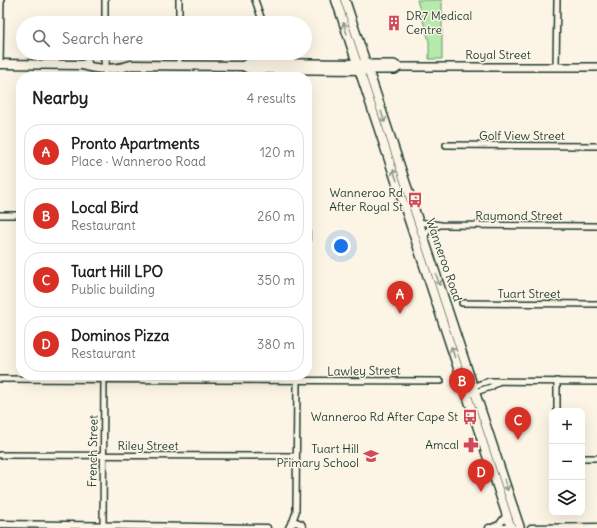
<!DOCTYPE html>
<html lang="en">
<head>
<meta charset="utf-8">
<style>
  :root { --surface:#fff; --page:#f2f2f2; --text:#202124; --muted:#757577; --line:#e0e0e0; --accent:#d93025 }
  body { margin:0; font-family:Delius,sans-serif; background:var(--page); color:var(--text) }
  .controls { position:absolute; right:12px; bottom:12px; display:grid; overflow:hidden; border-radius:8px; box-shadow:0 4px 16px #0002 }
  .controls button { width:36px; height:36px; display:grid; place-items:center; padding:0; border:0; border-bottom:1px solid var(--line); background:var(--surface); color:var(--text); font:20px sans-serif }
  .you { position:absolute; left:341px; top:246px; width:14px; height:14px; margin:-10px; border:3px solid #fff; border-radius:50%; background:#1a73e8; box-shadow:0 0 0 6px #1a73e833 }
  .badge { display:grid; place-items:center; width:26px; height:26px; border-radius:50%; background:var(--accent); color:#fff; font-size:13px; font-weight:700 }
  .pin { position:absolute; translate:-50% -33px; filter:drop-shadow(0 1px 2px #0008) }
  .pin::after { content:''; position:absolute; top:21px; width:14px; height:12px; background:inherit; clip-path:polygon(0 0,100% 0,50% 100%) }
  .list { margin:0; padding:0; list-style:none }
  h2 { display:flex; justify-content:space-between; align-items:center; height:52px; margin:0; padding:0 16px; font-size:17px }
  h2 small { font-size:13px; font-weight:400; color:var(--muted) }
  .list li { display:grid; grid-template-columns:26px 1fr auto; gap:12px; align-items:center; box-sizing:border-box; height:56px; margin:0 8px 8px; padding:0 8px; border:1px solid var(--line); border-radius:16px }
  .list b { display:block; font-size:15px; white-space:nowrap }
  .list p { margin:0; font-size:13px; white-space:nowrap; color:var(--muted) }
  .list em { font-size:13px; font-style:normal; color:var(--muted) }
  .icon { flex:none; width:22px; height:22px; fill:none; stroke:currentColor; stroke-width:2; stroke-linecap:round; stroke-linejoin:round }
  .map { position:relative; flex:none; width:597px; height:528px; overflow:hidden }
  .search { position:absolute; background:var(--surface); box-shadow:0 4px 16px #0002; left:16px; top:16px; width:296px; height:44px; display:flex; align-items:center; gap:10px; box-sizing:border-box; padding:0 14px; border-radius:22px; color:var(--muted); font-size:15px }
  .panel { position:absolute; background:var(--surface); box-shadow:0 4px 16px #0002; left:16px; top:72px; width:296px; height:308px; border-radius:16px }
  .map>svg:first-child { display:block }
  .green { fill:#b6eaac; stroke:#6a9470 }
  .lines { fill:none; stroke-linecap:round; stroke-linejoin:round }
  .minor-casing { stroke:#1f3d34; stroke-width:8 }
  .tertiary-casing { stroke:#1f3d34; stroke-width:9 }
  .secondary-casing { stroke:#1f3d34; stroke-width:10 }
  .primary-casing { stroke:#1f3d34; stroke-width:11 }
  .trunk-casing { stroke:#1f3d34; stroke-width:11 }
  .minor { stroke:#fcf5e5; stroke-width:5 }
  .tertiary { stroke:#fcf5e5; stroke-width:6 }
  .secondary { stroke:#fcf5e5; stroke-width:7 }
  .primary { stroke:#fcf5e5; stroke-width:8 }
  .trunk { stroke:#fcf5e5; stroke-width:8 }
  .oneway { stroke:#8e998c }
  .labels { text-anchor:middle; stroke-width:3; stroke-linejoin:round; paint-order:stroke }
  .poi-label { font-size:12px; fill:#1f3d34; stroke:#fcf5e5; text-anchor:end }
  .street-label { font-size:12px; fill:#1f3d34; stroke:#fcf5e5 }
</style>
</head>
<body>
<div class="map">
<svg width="597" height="528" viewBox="0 0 597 528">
  <rect width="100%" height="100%" fill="#fcf5e5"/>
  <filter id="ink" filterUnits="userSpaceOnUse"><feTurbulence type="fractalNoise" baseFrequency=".025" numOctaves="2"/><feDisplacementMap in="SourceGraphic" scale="8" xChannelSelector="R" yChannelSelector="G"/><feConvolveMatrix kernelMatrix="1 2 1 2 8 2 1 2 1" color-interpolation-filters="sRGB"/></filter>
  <g filter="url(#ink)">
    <!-- green -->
    <polygon class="green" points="417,0 442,0 442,59 429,59 429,41"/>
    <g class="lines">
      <!-- minor casing -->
      <g class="minor-casing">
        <g id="minor">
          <polyline points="105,0 105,23"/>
          <polyline points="179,0 179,23"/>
          <polyline points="255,0 263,23"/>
          <polyline points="103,53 105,68"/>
          <polyline points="0,65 1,0"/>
          <polyline points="179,65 179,53"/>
          <polyline points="264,66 264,53"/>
          <polyline points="288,67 288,77"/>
          <polyline points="556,67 557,0"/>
          <polyline points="105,77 107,53"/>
          <polyline points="446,145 597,146"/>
          <polyline points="0,215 21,215"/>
          <polyline points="418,222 441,225 597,226"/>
          <polyline points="307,226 307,243"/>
          <polyline points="424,238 428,230 438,226"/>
          <polyline points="462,303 597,304"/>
          <polyline points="0,379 441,381"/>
          <polyline points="557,381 557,411"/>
          <polyline points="471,387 489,381 597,382"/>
          <polyline points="466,395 491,387 498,382"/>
          <polyline points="0,455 296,456"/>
          <polyline points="582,458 597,458"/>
          <polyline points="292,523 296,512 297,381"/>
          <polyline points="103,528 104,375"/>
        </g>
      </g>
      <!-- tertiary casing -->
      <g class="tertiary-casing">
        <g id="tertiary">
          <polyline points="0,524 267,528"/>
          <polyline points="494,527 499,525 507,515"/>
          <polyline points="289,528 291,524 296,522 301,524 303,528"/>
          <polyline points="489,528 513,528"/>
          <polyline points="531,528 597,527"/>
        </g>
      </g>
      <!-- secondary casing -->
      <g class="secondary-casing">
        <g id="secondary">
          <polyline points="367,64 394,64 399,67"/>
          <polyline points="369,70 395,70 399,67 597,67"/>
        </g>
      </g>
      <!-- primary casing -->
      <g class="primary-casing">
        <g id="primary">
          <polyline points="0,64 83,65 87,63"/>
          <path d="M 83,65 C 96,70 117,70 131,65 L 243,66 L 249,63 L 362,64"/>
          <polyline points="243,66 249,69 366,70"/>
        </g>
      </g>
      <!-- trunk casing -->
      <g class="trunk-casing">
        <g id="trunk">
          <polyline points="336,0 511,528"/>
          <polyline points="345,0 520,528"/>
        </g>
      </g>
      <!-- minor -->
      <use href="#minor" class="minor"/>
      <!-- tertiary -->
      <use href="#tertiary" class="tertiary"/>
      <!-- secondary -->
      <use href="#secondary" class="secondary"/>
      <!-- primary -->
      <use href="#primary" class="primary"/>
      <!-- trunk -->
      <use href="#trunk" class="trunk"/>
    </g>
    <!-- one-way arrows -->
    <defs><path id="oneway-shaft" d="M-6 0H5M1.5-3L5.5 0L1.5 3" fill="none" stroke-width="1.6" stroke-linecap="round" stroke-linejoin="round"/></defs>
    <g class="oneway">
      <use href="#oneway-shaft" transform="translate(345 28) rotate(-108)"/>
      <use href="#oneway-shaft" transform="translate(383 117) rotate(72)"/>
      <use href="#oneway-shaft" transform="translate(395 175) rotate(-109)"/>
      <use href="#oneway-shaft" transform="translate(438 280) rotate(71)"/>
      <use href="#oneway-shaft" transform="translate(453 352) rotate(-107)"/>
      <use href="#oneway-shaft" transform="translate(506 485) rotate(72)"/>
    </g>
  </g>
  <!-- icons -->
  <defs>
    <g id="building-bare" transform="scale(1.2)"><path d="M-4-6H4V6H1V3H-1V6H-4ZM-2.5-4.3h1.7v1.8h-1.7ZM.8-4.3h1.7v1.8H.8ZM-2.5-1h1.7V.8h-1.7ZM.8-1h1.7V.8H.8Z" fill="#d1495b" stroke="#fcf5e5" stroke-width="2.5" paint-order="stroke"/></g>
    <g id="bus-bare" transform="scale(1.2)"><path d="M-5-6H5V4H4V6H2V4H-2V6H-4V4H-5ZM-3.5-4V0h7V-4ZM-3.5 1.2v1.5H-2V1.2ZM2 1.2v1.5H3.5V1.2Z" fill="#d1495b" stroke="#fcf5e5" stroke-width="2.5" paint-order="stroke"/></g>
    <g id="pharmacy-bare" transform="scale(1.2)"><path d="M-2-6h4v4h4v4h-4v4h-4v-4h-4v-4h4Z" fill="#d1495b" stroke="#fcf5e5" stroke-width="2.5" paint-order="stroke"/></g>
    <g id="school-bare" transform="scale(1.2)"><path d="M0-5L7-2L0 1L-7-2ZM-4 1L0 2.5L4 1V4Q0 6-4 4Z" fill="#d1495b" stroke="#fcf5e5" stroke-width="2.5" paint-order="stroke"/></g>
  </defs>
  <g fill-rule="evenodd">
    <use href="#building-bare" x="394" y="23"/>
    <use href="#bus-bare" x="415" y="200"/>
    <use href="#bus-bare" x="470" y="417"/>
    <use href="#pharmacy-bare" x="471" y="445"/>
    <use href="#school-bare" x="371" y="456"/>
  </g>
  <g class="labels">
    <!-- poi labels -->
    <g class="poi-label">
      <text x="406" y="20" text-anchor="start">DR7 Medical<tspan x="406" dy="14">Centre</tspan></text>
      <text x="403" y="197">Wanneroo Rd<tspan x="403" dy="14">After Royal St</tspan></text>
      <text x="458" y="421">Wanneroo Rd After Cape St</text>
      <text x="459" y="449">Amcal</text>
      <text x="359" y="453">Tuart Hill<tspan x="359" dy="14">Primary School</tspan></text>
    </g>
    <!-- street labels -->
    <g class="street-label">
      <text x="498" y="59">Royal Street</text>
      <text x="522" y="140">Golf View Street</text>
      <text x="519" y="220">Raymond Street</text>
      <text transform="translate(444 260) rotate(71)" y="4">Wanneroo Road</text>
      <text x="529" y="298">Tuart Street</text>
      <text transform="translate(364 371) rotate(-1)" y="4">Lawley Street</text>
      <text x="148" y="450">Riley Street</text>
      <text transform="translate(93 451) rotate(-89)" y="4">French Street</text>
    </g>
  </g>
</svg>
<div class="controls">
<button>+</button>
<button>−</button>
<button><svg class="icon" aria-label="layers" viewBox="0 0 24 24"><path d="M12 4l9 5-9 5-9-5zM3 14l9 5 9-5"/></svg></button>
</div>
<div class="you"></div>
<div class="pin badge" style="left:400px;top:314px">A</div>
<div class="pin badge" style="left:462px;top:401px">B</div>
<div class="pin badge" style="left:518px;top:440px">C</div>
<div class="pin badge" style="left:481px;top:492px">D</div>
<div class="search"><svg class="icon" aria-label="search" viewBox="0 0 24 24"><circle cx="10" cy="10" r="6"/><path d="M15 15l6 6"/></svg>Search here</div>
<section class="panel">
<h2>Nearby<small>4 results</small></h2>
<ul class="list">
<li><span class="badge">A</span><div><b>Pronto Apartments</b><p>Place · Wanneroo Road</p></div><em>120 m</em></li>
<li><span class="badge">B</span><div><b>Local Bird</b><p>Restaurant</p></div><em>260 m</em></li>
<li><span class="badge">C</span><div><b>Tuart Hill LPO</b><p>Public building</p></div><em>350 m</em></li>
<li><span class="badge">D</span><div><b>Dominos Pizza</b><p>Restaurant</p></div><em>380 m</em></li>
</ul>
</section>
</div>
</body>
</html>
